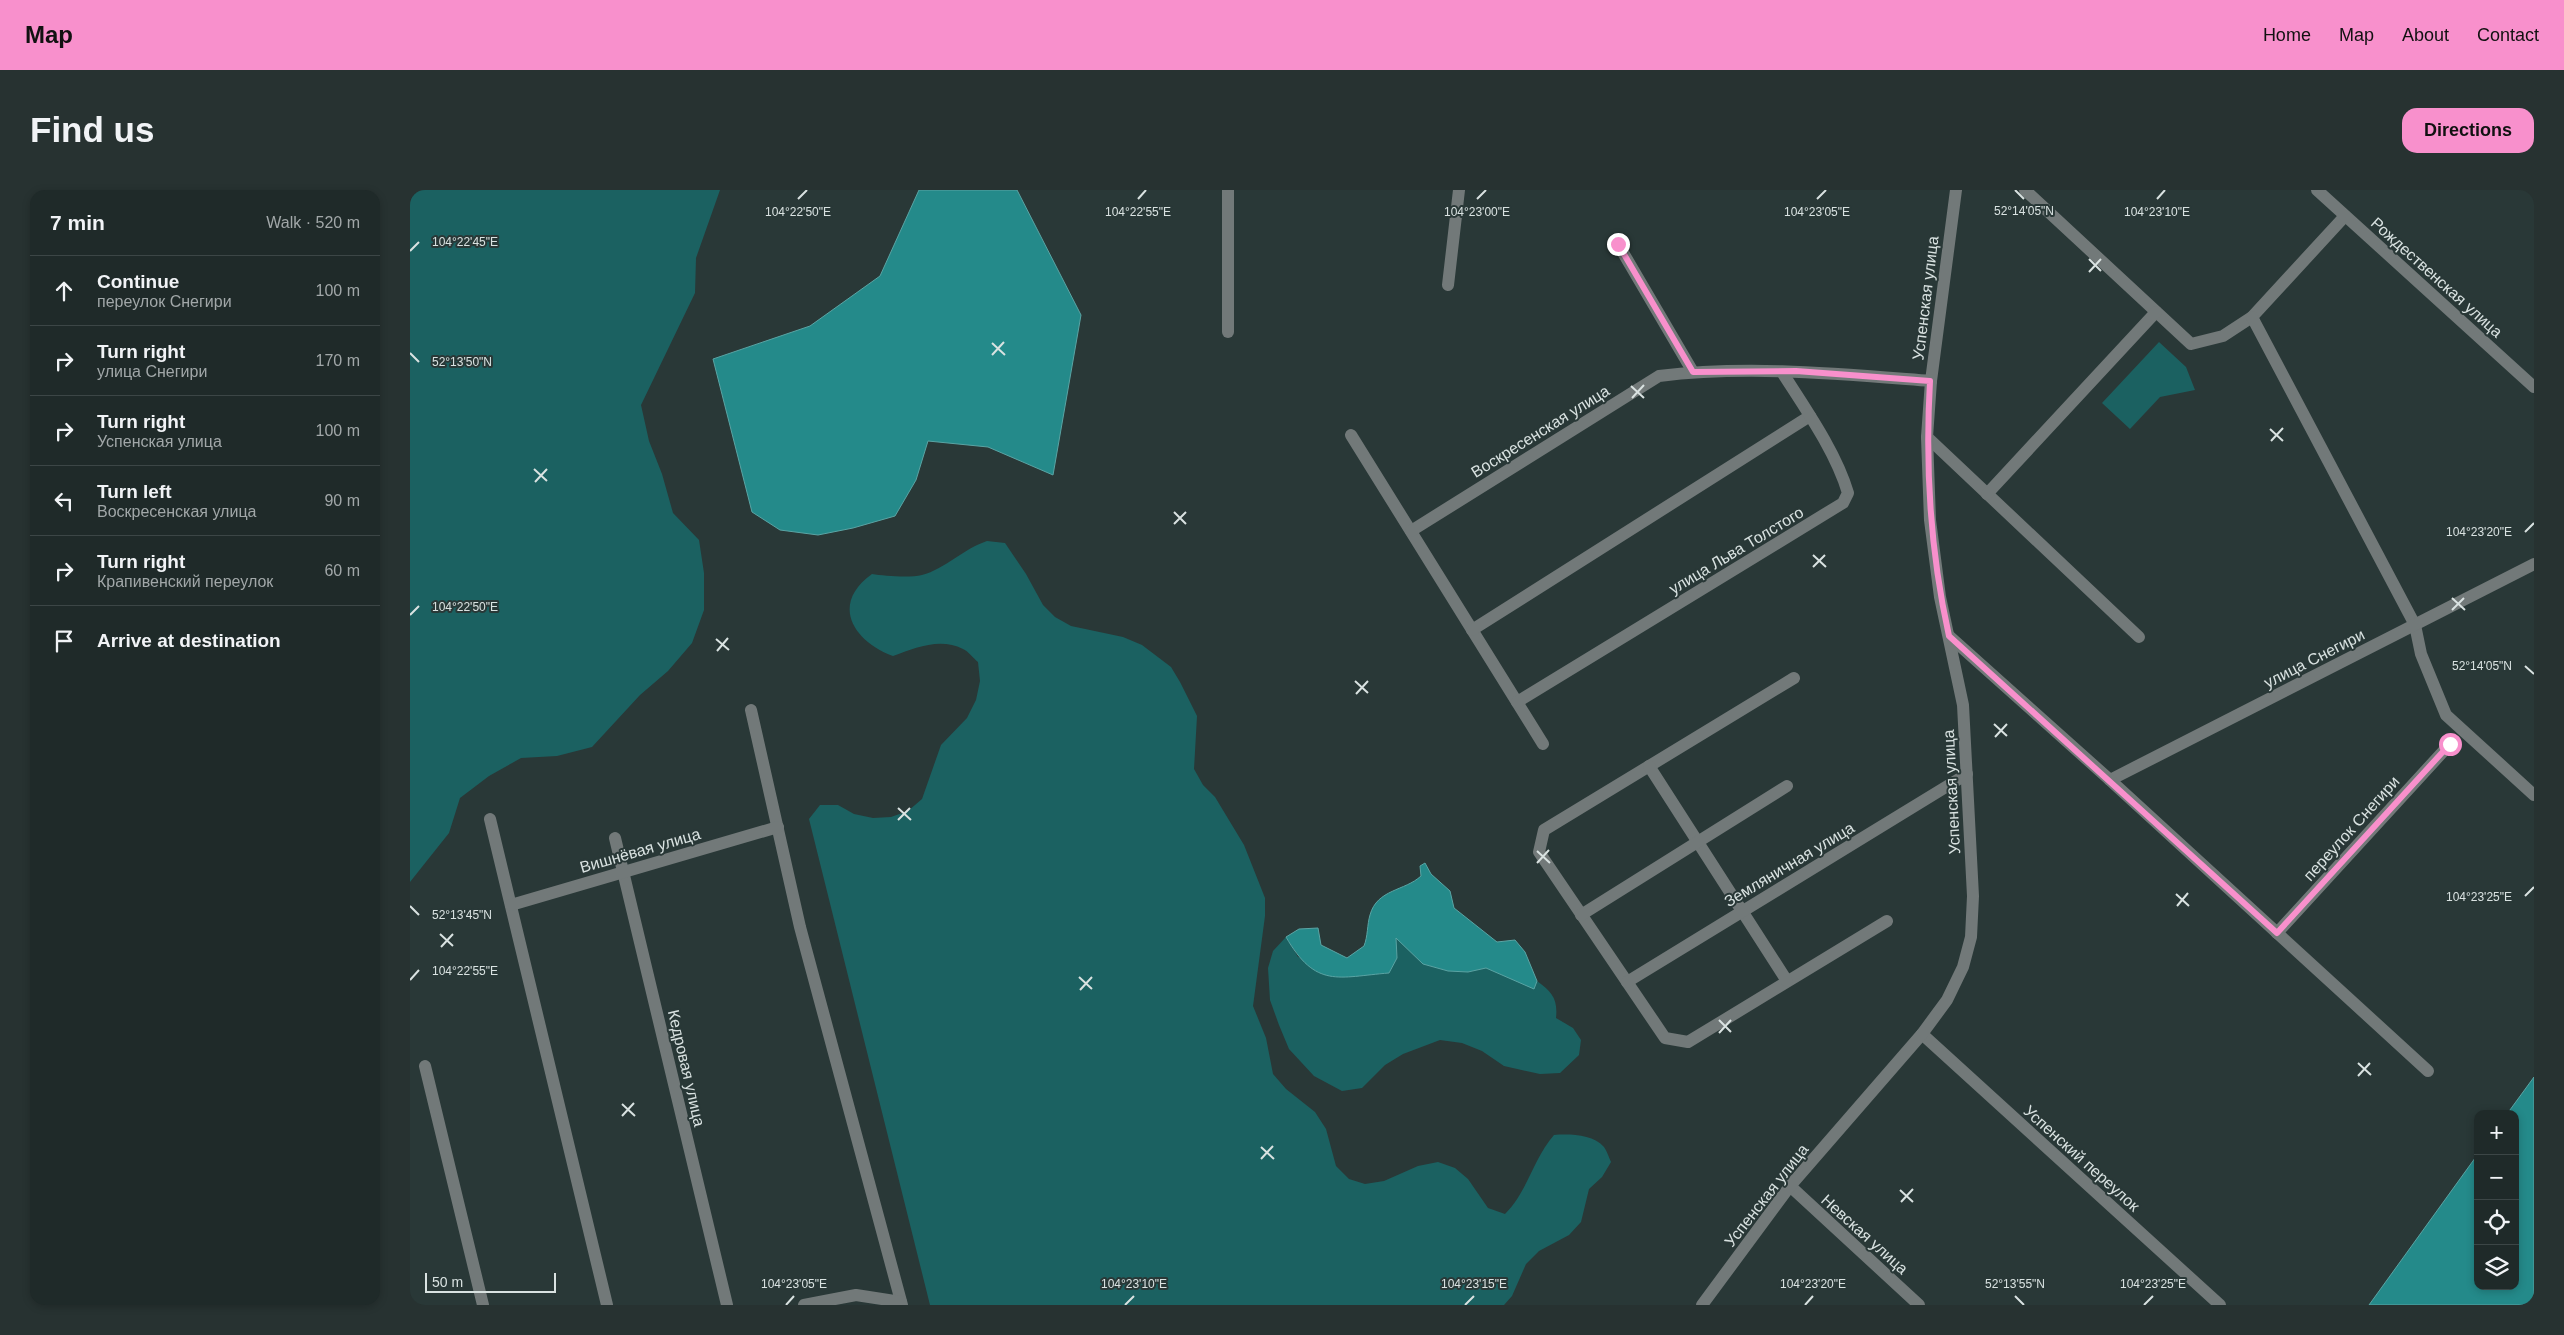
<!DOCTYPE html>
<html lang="en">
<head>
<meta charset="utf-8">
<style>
  :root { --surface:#1f2a29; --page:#273231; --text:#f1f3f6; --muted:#a1a7a8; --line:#3c4646; --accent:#f890cc }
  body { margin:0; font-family:Helvetica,sans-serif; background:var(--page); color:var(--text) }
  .controls { position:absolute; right:15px; bottom:15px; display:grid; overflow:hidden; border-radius:10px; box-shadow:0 2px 8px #0003 }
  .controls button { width:45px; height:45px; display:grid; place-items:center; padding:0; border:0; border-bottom:1px solid var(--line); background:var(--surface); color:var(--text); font:25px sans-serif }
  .scale { position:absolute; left:15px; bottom:12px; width:131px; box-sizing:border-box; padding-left:5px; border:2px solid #d9e2e1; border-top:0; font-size:14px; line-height:18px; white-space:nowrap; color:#d9e2e1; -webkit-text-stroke:4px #293837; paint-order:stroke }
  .stop { position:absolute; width:15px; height:15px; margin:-11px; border:4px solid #f890cc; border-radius:50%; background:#fff }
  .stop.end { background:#f890cc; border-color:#fff; box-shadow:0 1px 5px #0008 }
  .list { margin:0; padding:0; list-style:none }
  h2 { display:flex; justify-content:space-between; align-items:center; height:65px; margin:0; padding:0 20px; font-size:21px }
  h2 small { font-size:16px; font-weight:400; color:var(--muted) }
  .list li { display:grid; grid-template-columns:32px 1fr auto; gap:15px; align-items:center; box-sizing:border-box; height:70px; padding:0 20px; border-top:1px solid var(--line) }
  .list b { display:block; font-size:19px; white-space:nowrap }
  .list p { margin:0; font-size:16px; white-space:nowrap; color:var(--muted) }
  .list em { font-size:16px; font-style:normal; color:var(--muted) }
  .icon { flex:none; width:28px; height:28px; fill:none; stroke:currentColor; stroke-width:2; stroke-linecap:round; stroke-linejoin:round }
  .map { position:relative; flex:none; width:2124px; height:1115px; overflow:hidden; border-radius:15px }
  header { display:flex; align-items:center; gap:30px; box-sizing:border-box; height:70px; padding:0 25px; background:var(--accent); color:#111 }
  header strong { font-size:24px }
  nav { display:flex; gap:28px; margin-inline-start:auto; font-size:18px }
  .intro { display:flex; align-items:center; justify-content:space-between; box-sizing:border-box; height:120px; padding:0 30px }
  h1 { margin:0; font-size:35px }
  .button { padding:12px 22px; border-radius:15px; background:var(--accent); color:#111; font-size:18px; font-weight:700 }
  main { display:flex; gap:30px; padding:0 30px }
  aside { flex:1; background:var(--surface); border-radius:15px; box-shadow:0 2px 8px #0003 }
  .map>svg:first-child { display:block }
  .green { fill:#1b6161 }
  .water { fill:#248a8a; stroke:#5aa4a4 }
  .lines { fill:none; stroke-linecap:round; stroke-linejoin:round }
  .minor { stroke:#727979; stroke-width:12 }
  .route { stroke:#f890cc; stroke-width:6 }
  .ticks { fill:none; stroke:#d9e2e1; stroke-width:2 }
  .labels { text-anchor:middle; stroke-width:4; stroke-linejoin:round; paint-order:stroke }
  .street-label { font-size:16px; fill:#d9e2e1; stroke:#293837 }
  .ticks-label { font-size:12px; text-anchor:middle; fill:#d9e2e1; stroke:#293837; stroke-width:4; stroke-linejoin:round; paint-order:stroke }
</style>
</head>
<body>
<header>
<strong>Map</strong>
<nav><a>Home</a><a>Map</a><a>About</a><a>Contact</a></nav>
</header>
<div class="intro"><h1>Find us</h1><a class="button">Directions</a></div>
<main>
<aside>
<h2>7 min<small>Walk · 520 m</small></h2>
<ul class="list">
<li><svg class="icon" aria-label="ahead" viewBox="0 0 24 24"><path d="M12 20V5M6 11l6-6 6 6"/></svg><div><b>Continue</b><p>переулок Снегири</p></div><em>100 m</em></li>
<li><svg class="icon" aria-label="right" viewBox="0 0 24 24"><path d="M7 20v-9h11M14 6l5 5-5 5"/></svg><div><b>Turn right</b><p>улица Снегири</p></div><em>170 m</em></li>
<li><svg class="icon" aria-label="right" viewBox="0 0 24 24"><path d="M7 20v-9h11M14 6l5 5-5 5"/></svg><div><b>Turn right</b><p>Успенская улица</p></div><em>100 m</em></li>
<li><svg class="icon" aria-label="left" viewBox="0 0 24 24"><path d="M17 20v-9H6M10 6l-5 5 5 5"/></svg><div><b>Turn left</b><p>Воскресенская улица</p></div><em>90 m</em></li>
<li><svg class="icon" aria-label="right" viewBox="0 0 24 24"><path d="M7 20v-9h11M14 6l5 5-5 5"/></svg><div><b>Turn right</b><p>Крапивенский переулок</p></div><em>60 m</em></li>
<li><svg class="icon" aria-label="arrive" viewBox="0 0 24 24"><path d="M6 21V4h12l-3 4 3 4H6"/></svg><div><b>Arrive at destination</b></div></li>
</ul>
</aside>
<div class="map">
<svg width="2124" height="1115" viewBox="0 0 2124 1115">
  <rect width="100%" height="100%" fill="#293837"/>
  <!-- green -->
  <g class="green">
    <polygon points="0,0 310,0 286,68 285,103 231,215 239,251 252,284 263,323 289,350 294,383 294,420 282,453 258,481 230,505 182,557 147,566 111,568 79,586 50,608 39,643 0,692"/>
    <polygon points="1749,152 1776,177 1785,200 1750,207 1720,239 1692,213"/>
    <path d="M 577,351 L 595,353 L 616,384 L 633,415 L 645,427 L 661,436 L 713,447 L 732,455 L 761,477 L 770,492 L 787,526 L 784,579 L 793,595 L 805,607 L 834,655 L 855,708 L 855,726 L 843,816 L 856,848 L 863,884 L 876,899 L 905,922 L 916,939 L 926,976 L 939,989 L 955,994 L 974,991 L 1008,976 L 1028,972 L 1045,978 L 1058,989 L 1078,1018 L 1095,1024 C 1118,1001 1123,969 1144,945 C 1159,944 1183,944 1194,957 C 1197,961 1199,968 1201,972 L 1192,987 L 1179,999 L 1171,1032 L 1159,1045 L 1129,1061 L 1116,1074 L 1102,1106 L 1094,1115 L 520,1115 L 399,629 L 410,615 L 428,615 L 444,624 L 463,628 L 481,627 L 498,621 L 512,609 L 531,555 L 557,528 L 566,510 L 570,491 L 568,472 C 563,468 558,461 553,459 C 530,447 505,458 483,466 C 443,451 420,414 462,384 C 474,386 500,388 512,385 C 535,379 553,359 577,351 Z"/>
    <path d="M 876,747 L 888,767 L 964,784 L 979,783 L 987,768 L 986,747 L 1013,774 L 1038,781 L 1058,782 L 1076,778 L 1124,798 L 1127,791 C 1142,802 1148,809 1146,828 L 1163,838 L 1171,850 L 1169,865 L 1150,883 L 1130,884 L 1094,876 L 1072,861 L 1052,853 L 1030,850 L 993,864 L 975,875 L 952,898 L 932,901 L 904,886 L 879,859 L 869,835 L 860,810 L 858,778 L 863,761 Z"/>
  </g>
  <!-- water -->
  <g class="water">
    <polygon points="509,0 607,0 671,125 643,285 578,257 518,251 506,290 485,326 443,338 408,345 370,340 342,322 303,169 400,136 470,86"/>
    <path d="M 1015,673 L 1021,684 L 1040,701 L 1044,718 L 1087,752 L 1105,750 L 1115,762 L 1127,791 L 1124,799 L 1076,778 L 1058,782 L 1038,781 L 1013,774 L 986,748 L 987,768 L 979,783 C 928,787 906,799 876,747 L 889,739 L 908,738 L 911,755 L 937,768 L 954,756 C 958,746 957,735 960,725 C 967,699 995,701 1011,686 L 1010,676 Z"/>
    <polygon points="2124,887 2124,1115 1959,1115 2068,964 2068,1096 2105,1096 2105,924 2097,924"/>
  </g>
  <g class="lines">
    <!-- minor -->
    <g class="minor">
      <polyline points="1615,0 1781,154 1813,146 1842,127 1935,26"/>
      <polyline points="1907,0 2124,197"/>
      <polyline points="1208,54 1283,182"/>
      <polyline points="1038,95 1049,0"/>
      <polyline points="1842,127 2005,435 2011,464 2036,525 2124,605"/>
      <polyline points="818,142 818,0"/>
      <polyline points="941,245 1133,554"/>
      <polyline points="1517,247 1729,447"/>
      <polyline points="1577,304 1746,122"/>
      <path d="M 1001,341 L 1249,186 C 1339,175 1430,184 1521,191"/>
      <polyline points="1062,440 1400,226"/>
      <polyline points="1539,446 1700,590 2124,374"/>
      <polyline points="1384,488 1134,640 1129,662 1255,848 1278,852 1477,731"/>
      <path d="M 1107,512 L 1433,313 L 1438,303 C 1426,262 1395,218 1372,182"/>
      <polyline points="341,520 390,737 492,1115"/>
      <polyline points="1239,576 1377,791"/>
      <polyline points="1700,590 2018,881"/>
      <polyline points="80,629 197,1115"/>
      <polyline points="205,648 317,1115"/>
      <polyline points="101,715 368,637"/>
      <polyline points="1171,725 1377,596"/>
      <polyline points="1867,743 2040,554"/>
      <polyline points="1217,792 1557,584"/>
      <polyline points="1512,844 1810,1115"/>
      <polyline points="15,876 73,1115"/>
      <polyline points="1380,996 1509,1115"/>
      <polyline points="394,1115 446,1105 491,1112"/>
      <polyline points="1292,1115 1380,996 1512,844 1537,810 1553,777 1561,747 1563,706 1553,515 1530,407 1520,330 1517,247 1521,191 1546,0"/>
    </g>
  </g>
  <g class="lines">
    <!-- route -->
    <path class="route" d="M 1208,54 L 1283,182 L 1386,181 L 1520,191 C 1515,277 1520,361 1539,446 L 1867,743 L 2040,554"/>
  </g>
  <!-- ticks -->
  <path class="ticks" d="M 1605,0 L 1614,9M 388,9 L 397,0M 728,9 L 736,0M 1067,9 L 1076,0M 1407,9 L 1416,0M 1747,9 L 1755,0M 0,61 L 9,52M 1679,69 L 1691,81M 1679,82 L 1691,69M 582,153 L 595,165M 0,163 L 9,172M 582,165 L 594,152M 1221,196 L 1234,208M 1222,208 L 1234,195M 1860,239 L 1873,251M 1861,251 L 1873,238M 124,279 L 137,291M 125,292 L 137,279M 764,322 L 776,334M 764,334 L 776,322M 2115,342 L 2124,333M 1403,365 L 1416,377M 1403,377 L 1415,365M 2042,408 L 2055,420M 2042,420 L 2054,408M 0,425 L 9,416M 306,449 L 319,460M 307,461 L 318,448M 2115,476 L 2124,484M 945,491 L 958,503M 946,504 L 958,491M 1584,534 L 1597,546M 1585,547 L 1597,534M 488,618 L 501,630M 488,630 L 500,618M 1127,661 L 1140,673M 1127,673 L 1139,660M 1766,704 L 1779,716M 2115,706 L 2124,697M 0,716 L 9,725M 1767,716 L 1778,703M 30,744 L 43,756M 31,757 L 43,744M 669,787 L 682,799M 0,790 L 9,780M 670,800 L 682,787M 1309,830 L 1321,842M 1309,843 L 1321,830M 1948,873 L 1961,885M 1948,886 L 1960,873M 212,914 L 225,926M 212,926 L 224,913M 851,957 L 864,969M 851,969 L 863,956M 1490,1000 L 1503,1012M 1491,1012 L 1503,999M 1605,1106 L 1614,1115M 376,1115 L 384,1106M 715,1115 L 724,1106M 1055,1115 L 1064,1106M 1395,1115 L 1403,1106M 1734,1115 L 1743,1106"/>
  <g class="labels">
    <!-- street labels -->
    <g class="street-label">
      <text transform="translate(2027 87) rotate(42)" y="6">Рождественская улица</text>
      <text transform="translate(1515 108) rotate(-83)" y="6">Успенская улица</text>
      <text transform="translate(1130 241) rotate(-32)" y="6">Воскресенская улица</text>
      <text transform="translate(1326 360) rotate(-31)" y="6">улица Льва Толстого</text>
      <text transform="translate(1904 468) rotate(-27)" y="6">улица Снегири</text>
      <text transform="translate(1541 602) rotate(-93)" y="6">Успенская улица</text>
      <text transform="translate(1941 638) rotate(-48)" y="6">переулок Снегири</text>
      <text transform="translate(230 660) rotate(-16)" y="6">Вишнёвая улица</text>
      <text transform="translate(1379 674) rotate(-31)" y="6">Земляничная улица</text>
      <text transform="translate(277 878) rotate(77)" y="6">Кедровая улица</text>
      <text transform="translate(1672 968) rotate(42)" y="6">Успенский переулок</text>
      <text transform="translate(1356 1005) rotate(-52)" y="6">Успенская улица</text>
      <text transform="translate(1455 1044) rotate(42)" y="6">Невская улица</text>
    </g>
  </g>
  <g class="ticks-label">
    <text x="1614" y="25">52°14'05"N</text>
    <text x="728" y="26">104°22'55"E</text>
    <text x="1067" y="26">104°23'00"E</text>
    <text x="388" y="26">104°22'50"E</text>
    <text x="1407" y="26">104°23'05"E</text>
    <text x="1747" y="26">104°23'10"E</text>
    <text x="55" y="56">104°22'45"E</text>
    <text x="52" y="176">52°13'50"N</text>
    <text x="2069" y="346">104°23'20"E</text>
    <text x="55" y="421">104°22'50"E</text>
    <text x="2072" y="480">52°14'05"N</text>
    <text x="2069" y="711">104°23'25"E</text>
    <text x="52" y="729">52°13'45"N</text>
    <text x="55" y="785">104°22'55"E</text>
    <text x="384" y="1098">104°23'05"E</text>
    <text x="724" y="1098">104°23'10"E</text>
    <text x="1064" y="1098">104°23'15"E</text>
    <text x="1403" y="1098">104°23'20"E</text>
    <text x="1743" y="1098">104°23'25"E</text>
    <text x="1605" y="1098">52°13'55"N</text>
  </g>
</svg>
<div class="controls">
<button>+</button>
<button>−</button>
<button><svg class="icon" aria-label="locate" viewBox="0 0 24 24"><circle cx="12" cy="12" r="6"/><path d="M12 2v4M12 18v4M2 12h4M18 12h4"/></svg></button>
<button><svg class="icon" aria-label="layers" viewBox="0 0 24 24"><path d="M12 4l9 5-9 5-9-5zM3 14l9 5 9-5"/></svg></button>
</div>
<div class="scale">50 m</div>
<div class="stop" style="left:2040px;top:554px"></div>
<div class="stop end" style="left:1208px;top:54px"></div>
</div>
</main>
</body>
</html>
